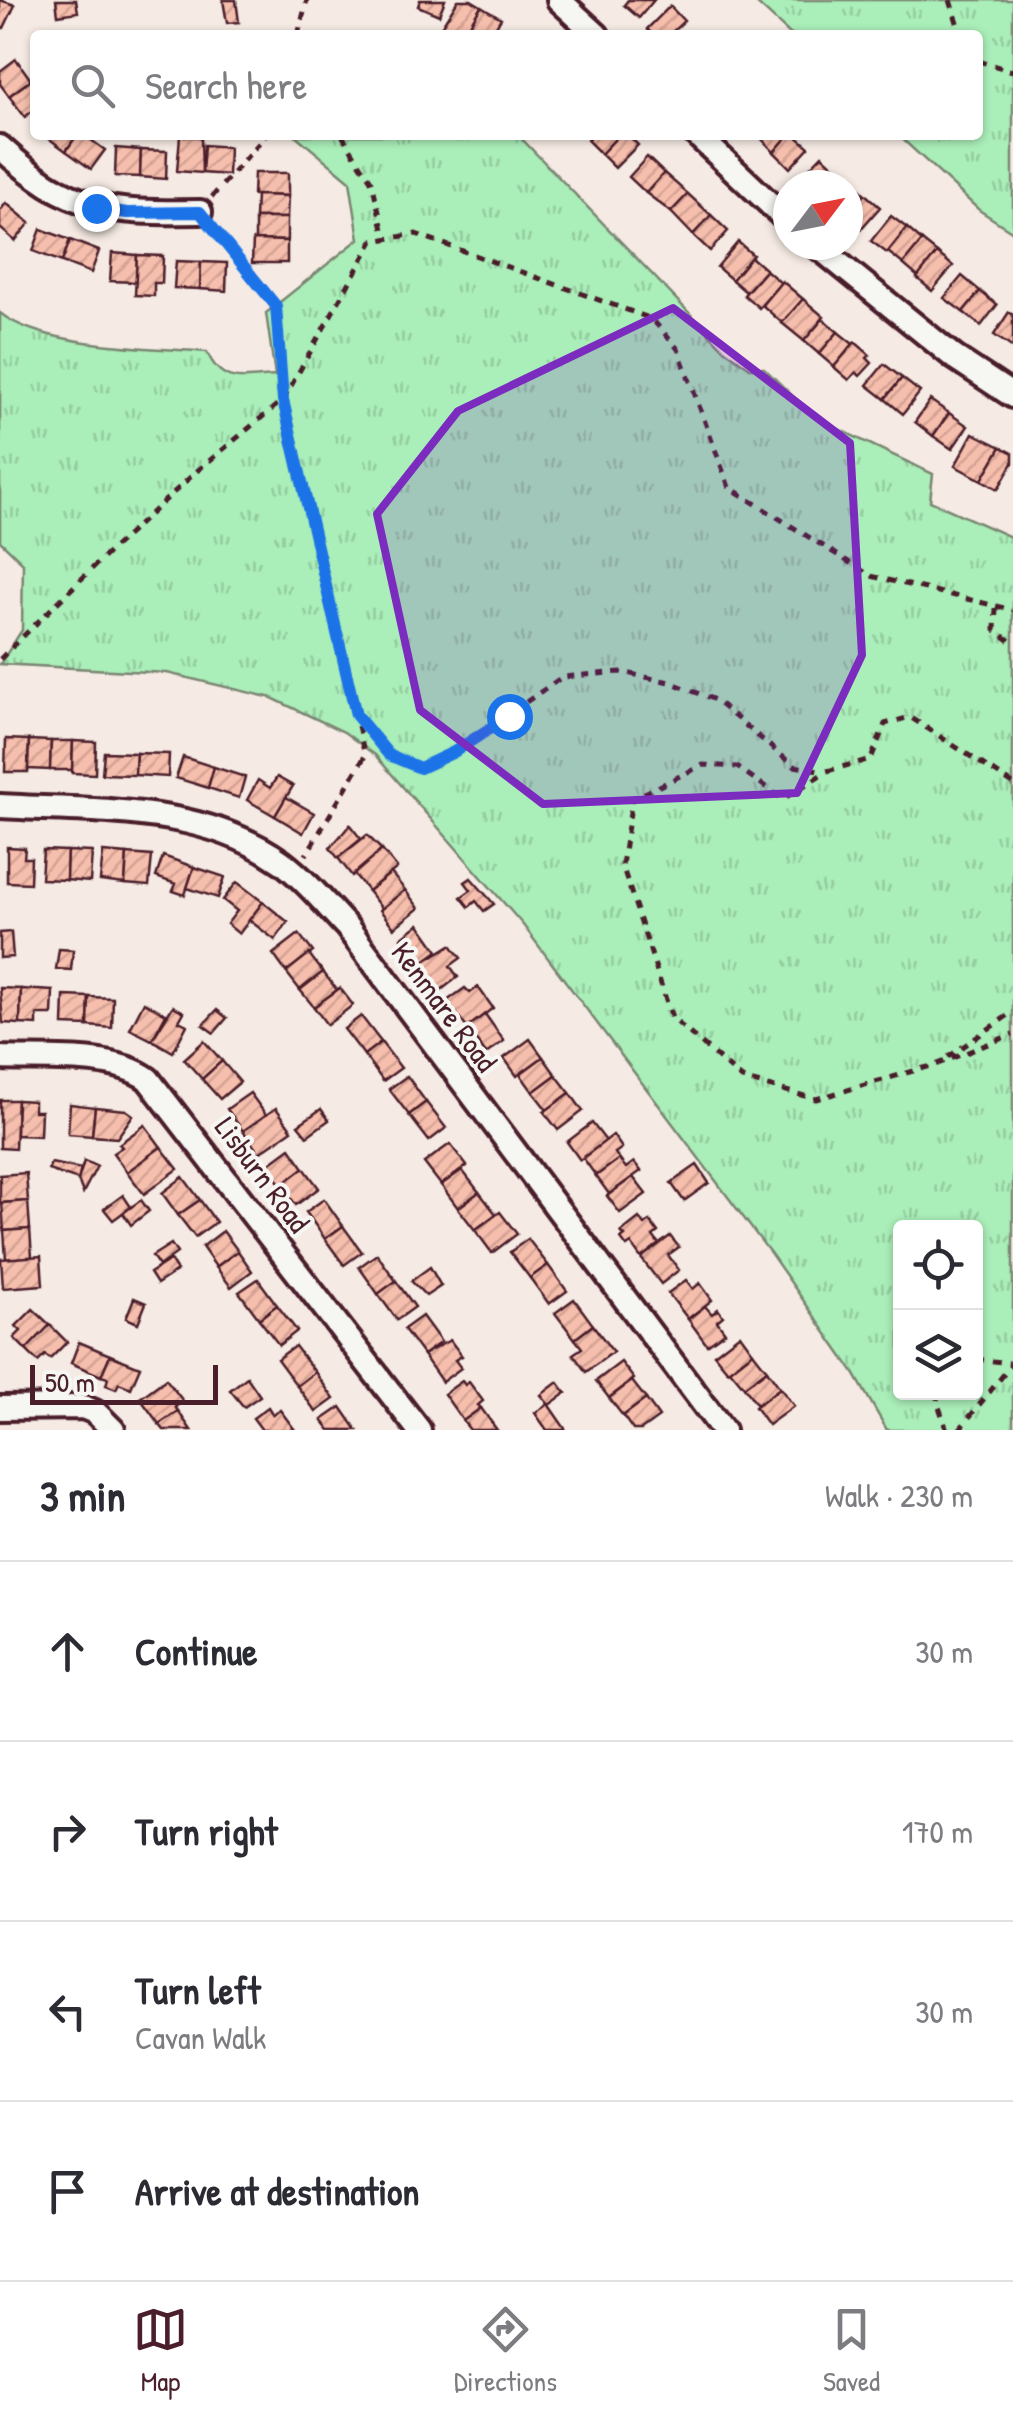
<!DOCTYPE html>
<html lang="en">
<head>
<meta charset="utf-8">
<style>
  :root { --surface:#fff; --page:#f2f2f3; --text:#2b2b33; --muted:#7c7c81; --line:#e1e1e2; --accent:#4a1f2b }
  body { margin:0; font-family:"Patrick Hand",sans-serif; background:var(--page); color:var(--text) }
  .controls { position:absolute; right:30px; bottom:30px; display:grid; overflow:hidden; border-radius:10px; box-shadow:0 2px 8px #0004 }
  .controls button { width:90px; height:90px; display:grid; place-items:center; padding:0; border:0; border-bottom:2px solid var(--line); background:var(--surface); color:var(--text); font:50px sans-serif }
  .compass { position:absolute; left:773px; top:170px; width:90px; height:90px; border-radius:50%; background:var(--surface); box-shadow:0 2px 8px #0004; rotate:58deg }
  .scale { position:absolute; left:30px; bottom:25px; width:188px; box-sizing:border-box; padding-left:10px; border:5px solid #4a1f2b; border-top:0; font-size:28px; line-height:35px; white-space:nowrap; color:#4a1f2b; -webkit-text-stroke:8px #f6f6f2; paint-order:stroke }
  .stop { position:absolute; width:30px; height:30px; margin:-22px; border:8px solid #1a73e8; border-radius:50%; background:#fff }
  .stop.end { background:#1a73e8; border-color:#fff; box-shadow:0 2px 10px #0008 }
  .list { margin:0; padding:0; list-style:none }
  h2 { display:flex; justify-content:space-between; align-items:center; height:130px; margin:0; padding:0 40px; font-size:42px }
  h2 small { font-size:32px; font-weight:400; color:var(--muted) }
  .list li { display:grid; grid-template-columns:65px 1fr auto; gap:30px; align-items:center; box-sizing:border-box; height:180px; padding:0 40px; border-top:2px solid var(--line) }
  .list b { display:block; font-size:38px; white-space:nowrap }
  .list p { margin:0; font-size:32px; white-space:nowrap; color:var(--muted) }
  .list em { font-size:32px; font-style:normal; color:var(--muted) }
  .icon { flex:none; width:55px; height:55px; fill:none; stroke:currentColor; stroke-width:2; stroke-linecap:round; stroke-linejoin:round }
  .map { position:relative; flex:none; width:1013px; height:1430px; overflow:hidden }
  .search { position:absolute; background:var(--surface); box-shadow:0 2px 8px #0004; left:30px; right:30px; top:30px; height:110px; display:flex; align-items:center; gap:25px; box-sizing:border-box; padding:0 35px; border-radius:10px; color:var(--muted); font-size:38px }
  .sheet { height:850px; background:var(--surface) }
  nav { display:flex; justify-content:space-around; align-items:center; box-sizing:border-box; height:140px; border-top:2px solid var(--line); background:var(--surface); font-size:28px; color:var(--muted) }
  nav a { display:grid; justify-items:center; gap:5px }
  nav .on { color:var(--accent) }
  .map>svg:first-child { display:block }
  .park { fill:url(#park-tufts); stroke:#7a8672; stroke-width:2.5; fill-rule:evenodd }
  .building { fill:url(#building-hatch); stroke:#4a1f2b; stroke-width:2.5 }
  .lines { fill:none; stroke-linecap:round; stroke-linejoin:round }
  .minor-casing { stroke:#4a1f2b; stroke-width:30 }
  .path { stroke:#4a1f2b; stroke-width:5; stroke-dasharray:8 8; stroke-linecap:butt }
  .minor { stroke:#f6f6f2; stroke-width:22 }
  .route { stroke:#1a73e8; stroke-width:12 }
  .marked { fill:#7b2cbf; fill-opacity:0.2; stroke:#7b2cbf; stroke-width:8; stroke-linejoin:round }
  .labels { text-anchor:middle; stroke-width:8; stroke-linejoin:round; paint-order:stroke }
  .street-label { font-size:30px; fill:#4a1f2b; stroke:#f6f6f2 }
</style>
</head>
<body>
<div class="map">
<svg width="1013" height="1430" viewBox="0 0 1013 1430">
  <defs>
    <pattern id="park-tufts" width="24" height="20" patternUnits="userSpaceOnUse" patternTransform="scale(2.5)"><rect width="24" height="20" fill="#aaeeb9"/><path d="M3 7l-1-3M5 7V3M7 7l1-3M15 17l-1-3M17 17v-4M19 17l1-3" fill="none" stroke="#94cc9f"/></pattern>
    <pattern id="building-hatch" width="6" height="6" patternUnits="userSpaceOnUse" patternTransform="scale(2.5)"><rect width="6" height="6" fill="#f6beac"/><path d="M-1 1l2-2M0 6l6-6M5 7l2-2" fill="none" stroke="#d4a394"/></pattern>
  </defs>
  <rect width="100%" height="100%" fill="#f6ebe4"/>
  <filter id="ink" filterUnits="userSpaceOnUse"><feTurbulence type="fractalNoise" baseFrequency=".01" numOctaves="2"/><feDisplacementMap in="SourceGraphic" scale="20" xChannelSelector="R" yChannelSelector="G"/><feConvolveMatrix kernelMatrix="1 2 1 2 8 2 1 2 1" color-interpolation-filters="sRGB"/></filter>
  <g filter="url(#ink)">
    <!-- park -->
    <g class="park">
      <polygon points="753,0 1013,0 1013,232 979,210 898,135 978,135 978,35 791,35"/>
      <path d="M 295,135 L 518,135 L 725,350 L 750,368 L 764,368 L 815,418 L 933,474 L 930,501 L 1013,538 L 1013,1430 L 887,1430 L 854,1373 L 771,1254 L 523,925 L 375,755 L 344,732 L 272,698 L 167,673 L 0,664 L 22,630 L 23,563 L 0,541 L 0,313 C 44,348 150,347 207,352 C 222,386 243,378 275,376 L 266,313 L 359,239 L 350,181 ZM 900,1228 L 976,1228 L 976,1392 L 900,1392 Z"/>
    </g>
    <!-- building -->
    <g class="building">
      <polygon points="0,0 15,5 4,28 0,27"/>
      <polygon points="56,0 76,0 78,12 58,15"/>
      <polygon points="223,0 236,0 239,22 227,23"/>
      <polygon points="420,0 445,0 439,15 418,6"/>
      <polygon points="458,0 471,0 481,6 464,35 455,35 441,27"/>
      <polygon points="628,0 654,0 639,18 624,5"/>
      <polygon points="481,6 501,18 491,35 476,35 467,29"/>
      <polygon points="670,6 684,21 669,35 653,35 647,29"/>
      <polygon points="16,59 31,80 9,96 0,84 0,71"/>
      <polygon points="31,80 35,85 35,109 25,117 9,96"/>
      <polygon points="44,135 77,135 66,151"/>
      <polygon points="77,135 84,135 105,150 91,169 66,151"/>
      <polygon points="592,135 619,135 601,154 587,140"/>
      <polygon points="619,135 628,135 638,145 615,168 601,154"/>
      <polygon points="758,135 789,135 774,152"/>
      <polygon points="789,135 795,135 809,147 790,168 774,152"/>
      <polygon points="180,136 201,137 202,173 177,171"/>
      <polygon points="204,145 229,147 228,175 202,173"/>
      <polygon points="116,148 141,150 140,177 115,176"/>
      <polygon points="141,150 167,151 166,179 140,177"/>
      <polygon points="822,155 836,168 821,185 807,185 800,178"/>
      <polygon points="647,157 664,173 646,193 629,177"/>
      <polygon points="836,168 851,181 847,185 821,185"/>
      <polygon points="254,173 288,173 288,196 253,195"/>
      <polygon points="664,173 688,194 671,212 646,193"/>
      <polygon points="851,181 865,194 848,214 847,185"/>
      <polygon points="688,194 711,215 693,235 671,212"/>
      <polygon points="865,194 880,207 859,231 848,222 848,214"/>
      <polygon points="256,195 288,196 287,218 255,218"/>
      <polygon points="6,203 30,223 15,241 0,228 0,211"/>
      <polygon points="711,215 728,231 710,251 693,235"/>
      <polygon points="891,216 907,228 887,253 871,241"/>
      <polygon points="255,218 287,218 287,241 255,240"/>
      <polygon points="907,228 922,241 903,264 888,252"/>
      <polygon points="41,229 70,240 62,262 33,251"/>
      <polygon points="70,240 99,251 91,273 62,262"/>
      <polygon points="253,240 287,241 287,263 252,263"/>
      <polygon points="922,241 937,253 918,277 903,264"/>
      <polygon points="738,242 753,255 732,280 717,267"/>
      <polygon points="112,253 137,255 136,282 110,281"/>
      <polygon points="937,253 953,266 932,291 917,278"/>
      <polygon points="137,255 163,256 162,283 154,283 154,296 135,295"/>
      <polygon points="751,257 766,270 746,292 732,280"/>
      <polygon points="176,261 201,262 200,289 174,288"/>
      <polygon points="201,262 227,263 226,291 200,289"/>
      <polygon points="766,270 781,283 759,308 744,295"/>
      <polygon points="962,276 980,291 963,312 944,298"/>
      <polygon points="782,281 803,299 782,323 762,305"/>
      <polygon points="980,291 997,305 981,326 963,312"/>
      <polygon points="803,299 824,317 804,341 782,323"/>
      <polygon points="1009,312 1013,315 1013,348 994,335"/>
      <polygon points="823,319 838,332 819,354 804,341"/>
      <polygon points="838,332 853,344 834,367 819,354"/>
      <polygon points="855,342 870,355 867,358 872,363 860,376 856,372 849,380 834,367"/>
      <polygon points="884,364 902,378 885,399 867,385"/>
      <polygon points="902,378 920,392 903,414 885,399"/>
      <polygon points="930,400 949,413 933,436 915,422"/>
      <polygon points="949,413 968,426 952,449 933,436"/>
      <polygon points="973,433 1001,447 982,480 955,466"/>
      <polygon points="1001,447 1013,453 1013,463 998,489 982,480"/>
      <polygon points="6,739 29,740 28,772 5,772"/>
      <polygon points="29,740 51,741 50,770 28,769"/>
      <polygon points="51,741 73,741 72,770 50,770"/>
      <polygon points="73,741 96,742 95,774 72,773"/>
      <polygon points="104,752 136,753 135,775 102,774"/>
      <polygon points="136,753 169,754 168,777 135,775"/>
      <polygon points="183,757 214,767 208,788 176,778"/>
      <polygon points="214,767 245,777 239,798 208,788"/>
      <polygon points="277,777 293,786 275,816 247,800 258,780 270,788"/>
      <polygon points="286,797 314,813 303,833 275,816"/>
      <polygon points="350,825 361,839 338,858 330,848"/>
      <polygon points="367,835 382,850 352,876 338,858"/>
      <polygon points="7,847 25,848 24,858 31,858 30,883 7,882"/>
      <polygon points="43,850 67,851 66,880 41,879"/>
      <polygon points="382,850 397,868 368,891 354,874"/>
      <polygon points="67,851 92,852 90,882 66,880"/>
      <polygon points="103,852 127,854 125,884 100,881"/>
      <polygon points="127,854 152,856 149,886 125,884"/>
      <polygon points="163,856 194,867 185,895 173,891 176,884 156,877"/>
      <polygon points="194,867 225,877 218,898 187,888"/>
      <polygon points="391,873 405,890 382,909 368,891"/>
      <polygon points="471,878 494,904 484,911 476,901 469,907 461,897 471,890 465,882"/>
      <polygon points="237,882 263,902 239,934 227,924 237,911 223,900"/>
      <polygon points="405,890 419,908 394,928 380,910"/>
      <polygon points="263,902 288,922 275,940 249,920"/>
      <polygon points="419,924 438,951 420,964 401,938"/>
      <polygon points="11,932 13,957 0,958 0,933"/>
      <polygon points="299,934 313,952 286,972 273,954"/>
      <polygon points="451,945 461,958 450,966 458,977 440,991 420,964"/>
      <polygon points="59,949 73,950 71,970 56,969"/>
      <polygon points="309,954 323,972 300,990 286,972"/>
      <polygon points="323,972 337,990 314,1007 300,990"/>
      <polygon points="478,987 493,1008 467,1028 447,1001 465,988 470,993"/>
      <polygon points="0,988 21,989 20,1024 3,1023"/>
      <polygon points="340,988 353,1005 327,1025 314,1007"/>
      <polygon points="21,989 53,991 52,1015 37,1015 37,1025 20,1024"/>
      <polygon points="64,996 89,997 88,1026 63,1025"/>
      <polygon points="89,997 113,998 112,1028 88,1026"/>
      <polygon points="144,1002 166,1014 152,1040 130,1029"/>
      <polygon points="173,1006 184,1012 179,1021 187,1025 173,1052 152,1040"/>
      <polygon points="217,1010 227,1018 214,1033 203,1025"/>
      <polygon points="485,1014 504,1041 486,1054 467,1028"/>
      <polygon points="361,1016 381,1042 364,1055 344,1029"/>
      <polygon points="530,1039 543,1057 517,1076 504,1058"/>
      <polygon points="204,1041 222,1061 202,1079 184,1059"/>
      <polygon points="381,1042 401,1068 383,1081 364,1055"/>
      <polygon points="543,1057 556,1075 533,1092 520,1074"/>
      <polygon points="222,1061 240,1082 220,1099 202,1079"/>
      <polygon points="556,1075 570,1093 547,1110 533,1092"/>
      <polygon points="407,1076 426,1102 409,1115 389,1089"/>
      <polygon points="250,1093 266,1115 243,1131 227,1109"/>
      <polygon points="570,1093 583,1111 558,1130 544,1112"/>
      <polygon points="0,1100 17,1100 15,1149 0,1148"/>
      <polygon points="17,1100 34,1101 34,1111 41,1111 40,1136 16,1135"/>
      <polygon points="426,1102 446,1128 429,1141 409,1115"/>
      <polygon points="70,1104 95,1107 92,1136 68,1134"/>
      <polygon points="95,1107 126,1110 133,1115 117,1138 92,1136"/>
      <polygon points="276,1108 292,1130 259,1153 243,1131"/>
      <polygon points="321,1109 329,1120 307,1136 298,1125"/>
      <polygon points="592,1123 606,1141 580,1160 567,1142"/>
      <polygon points="145,1125 161,1147 127,1172 113,1153 122,1147 119,1144"/>
      <polygon points="613,1135 622,1148 615,1153 619,1159 596,1176 583,1158"/>
      <polygon points="450,1144 467,1166 441,1185 424,1163"/>
      <polygon points="161,1147 178,1169 144,1194 127,1172"/>
      <polygon points="290,1148 304,1168 281,1185 267,1165"/>
      <polygon points="619,1159 626,1168 634,1162 641,1171 609,1194 596,1176"/>
      <polygon points="84,1161 97,1166 83,1193 78,1180"/>
      <polygon points="51,1163 81,1169 78,1180 48,1170"/>
      <polygon points="697,1165 709,1183 684,1201 671,1183"/>
      <polygon points="304,1168 319,1188 296,1205 281,1185"/>
      <polygon points="462,1170 479,1192 458,1208 441,1185"/>
      <polygon points="26,1173 28,1201 0,1203 0,1175"/>
      <polygon points="183,1177 200,1200 178,1215 162,1193"/>
      <polygon points="633,1177 646,1194 620,1213 607,1196"/>
      <polygon points="479,1192 496,1214 475,1230 458,1208"/>
      <polygon points="123,1195 131,1207 113,1220 104,1209"/>
      <polygon points="324,1199 343,1226 325,1239 306,1212"/>
      <polygon points="141,1200 149,1211 131,1225 123,1213"/>
      <polygon points="200,1200 216,1222 195,1237 178,1215"/>
      <polygon points="28,1201 30,1229 4,1231 2,1203"/>
      <polygon points="500,1212 517,1234 492,1253 475,1230"/>
      <polygon points="639,1218 645,1225 650,1221 658,1232 653,1236 659,1244 641,1258 631,1244 627,1247 621,1239 625,1236 621,1232"/>
      <polygon points="343,1226 362,1252 344,1265 325,1239"/>
      <polygon points="30,1229 32,1257 6,1259 4,1231"/>
      <polygon points="223,1231 238,1251 216,1267 202,1247"/>
      <polygon points="670,1236 679,1247 668,1255 679,1270 661,1284 641,1258"/>
      <polygon points="528,1239 548,1265 530,1278 510,1252"/>
      <polygon points="171,1244 177,1253 159,1266 152,1256"/>
      <polygon points="238,1251 252,1271 231,1287 216,1267"/>
      <polygon points="377,1254 396,1281 378,1294 359,1267"/>
      <polygon points="41,1256 43,1285 3,1288 1,1259"/>
      <polygon points="170,1260 177,1271 157,1284 150,1273"/>
      <polygon points="548,1265 567,1291 549,1304 530,1278"/>
      <polygon points="430,1267 441,1286 426,1296 411,1281"/>
      <polygon points="258,1279 277,1305 259,1319 239,1292"/>
      <polygon points="686,1280 693,1289 700,1283 712,1300 688,1319 668,1293"/>
      <polygon points="396,1281 415,1307 397,1320 378,1294"/>
      <polygon points="134,1298 146,1303 138,1323 126,1318"/>
      <polygon points="574,1299 593,1325 575,1339 555,1313"/>
      <polygon points="277,1305 297,1331 279,1345 259,1319"/>
      <polygon points="705,1306 712,1314 718,1309 723,1316 717,1321 725,1332 707,1345 688,1319"/>
      <polygon points="33,1309 50,1325 26,1350 14,1338 21,1331 16,1326"/>
      <polygon points="422,1316 441,1342 423,1355 404,1329"/>
      <polygon points="50,1325 67,1342 50,1359 45,1355 38,1362 26,1350"/>
      <polygon points="593,1325 613,1352 586,1372 573,1354 582,1348 575,1339"/>
      <polygon points="740,1334 753,1352 728,1371 714,1354"/>
      <polygon points="450,1340 462,1356 455,1360 461,1368 442,1382 423,1355"/>
      <polygon points="79,1342 110,1355 101,1376 71,1363"/>
      <polygon points="295,1346 315,1372 297,1386 277,1359"/>
      <polygon points="753,1352 767,1370 744,1387 730,1370"/>
      <polygon points="110,1355 140,1367 131,1388 119,1383 116,1389 106,1385 108,1378 101,1376"/>
      <polygon points="621,1362 634,1379 609,1398 596,1381"/>
      <polygon points="767,1370 780,1388 757,1405 744,1387"/>
      <polygon points="315,1372 334,1399 316,1412 297,1386"/>
      <polygon points="247,1377 260,1396 244,1407 230,1390"/>
      <polygon points="166,1379 183,1401 175,1407 178,1411 159,1424 140,1398"/>
      <polygon points="462,1381 465,1385 469,1382 483,1401 478,1405 481,1408 463,1421 444,1394"/>
      <polygon points="632,1381 646,1399 623,1416 609,1398"/>
      <polygon points="558,1382 566,1393 549,1405 541,1395"/>
      <polygon points="780,1388 794,1406 768,1425 755,1407"/>
      <polygon points="646,1399 659,1417 641,1430 633,1430 623,1416"/>
      <polygon points="548,1404 566,1430 547,1430 535,1413"/>
      <polygon points="268,1407 273,1415 280,1410 295,1430 262,1430 253,1418"/>
      <polygon points="341,1407 357,1430 330,1430 322,1420"/>
      <polygon points="481,1408 497,1430 470,1430 463,1421"/>
      <polygon points="178,1411 191,1430 164,1430 159,1424"/>
    </g>
    <g class="lines">
      <!-- minor casing -->
      <g class="minor-casing">
        <g id="minor">
          <polyline points="559,0 597,35"/>
          <polyline points="697,135 788,221"/>
          <path d="M 0,147 C 71,212 107,213 200,212"/>
          <polyline points="816,245 954,357 1013,396"/>
          <path d="M 0,806 C 96,812 200,804 282,862 C 306,880 326,905 347,927 L 723,1430"/>
          <path d="M 0,1058 C 43,1060 113,1053 148,1079 L 419,1430"/>
          <polyline points="0,1408 83,1407 95,1412 113,1430"/>
        </g>
      </g>
      <!-- path -->
      <g class="path">
        <polyline points="950,0 961,35"/>
        <polyline points="298,35 307,0"/>
        <polyline points="978,61 1013,71"/>
        <polyline points="342,135 372,182 385,238"/>
        <polyline points="212,197 266,135"/>
        <polyline points="213,229 276,306 283,400 365,756 306,855"/>
        <polyline points="996,608 995,630 1013,643"/>
        <polyline points="0,659 109,552 197,471 283,400 373,241 416,234 652,319 678,349 729,487 871,576 1013,610"/>
        <polyline points="358,717 389,755 420,768 454,752 562,677 621,672 670,682 715,700 794,766 825,771"/>
        <polyline points="1013,784 910,717 885,724 871,759 827,771 783,799 737,767 703,765 632,799 622,865 672,1018 742,1079 816,1099 938,1064 1013,1034"/>
        <polyline points="948,1057 1013,1012"/>
        <polyline points="976,1359 1010,1363"/>
        <polyline points="938,1392 937,1401 947,1430"/>
        <polyline points="959,1430 1012,1364"/>
      </g>
      <!-- minor -->
      <use href="#minor" class="minor"/>
    </g>
  </g>
  <g class="lines" filter="url(#ink)">
    <!-- route -->
    <polyline class="route" points="96,208 127,213 200,212 276,306 283,400 356,715 389,755 420,768 454,752 509,716"/>
  </g>
  <!-- marked area -->
  <path class="marked" d="M 673,308 L 850,443 L 862,655 L 797,793 L 543,804 L 420,710 L 377,514 L 458,411 Z"/>
  <g class="labels">
    <!-- street labels -->
    <g class="street-label">
      <text transform="translate(444 1007) rotate(53)" y="10">Kenmare Road</text>
      <text transform="translate(262 1175) rotate(53)" y="10">Lisburn Road</text>
    </g>
  </g>
</svg>
<div class="controls">
<button><svg class="icon" aria-label="locate" viewBox="0 0 24 24"><circle cx="12" cy="12" r="6"/><path d="M12 2v4M12 18v4M2 12h4M18 12h4"/></svg></button>
<button><svg class="icon" aria-label="layers" viewBox="0 0 24 24"><path d="M12 4l9 5-9 5-9-5zM3 14l9 5 9-5"/></svg></button>
</div>
<svg class="compass" viewBox="-18 -18 36 36"><path d="M0-13l5 13h-10z" fill="#e53935"/><path d="M0 13l5-13h-10z" fill="#7c7c81"/></svg>
<div class="scale">50 m</div>
<div class="stop" style="left:509px;top:716px"></div>
<div class="stop end" style="left:96px;top:208px"></div>
<div class="search"><svg class="icon" aria-label="search" viewBox="0 0 24 24"><circle cx="10" cy="10" r="6"/><path d="M15 15l6 6"/></svg>Search here</div>
</div>
<section class="sheet">
<h2>3 min<small>Walk · 230 m</small></h2>
<ul class="list">
<li><svg class="icon" aria-label="ahead" viewBox="0 0 24 24"><path d="M12 20V5M6 11l6-6 6 6"/></svg><div><b>Continue</b></div><em>30 m</em></li>
<li><svg class="icon" aria-label="right" viewBox="0 0 24 24"><path d="M7 20v-9h11M14 6l5 5-5 5"/></svg><div><b>Turn right</b></div><em>170 m</em></li>
<li><svg class="icon" aria-label="left" viewBox="0 0 24 24"><path d="M17 20v-9H6M10 6l-5 5 5 5"/></svg><div><b>Turn left</b><p>Cavan Walk</p></div><em>30 m</em></li>
<li><svg class="icon" aria-label="arrive" viewBox="0 0 24 24"><path d="M6 21V4h12l-3 4 3 4H6"/></svg><div><b>Arrive at destination</b></div></li>
</ul>
</section>
<nav>
<a class="on"><svg class="icon" aria-label="map" viewBox="0 0 24 24"><path d="M3 6l6-2 6 2 6-2v14l-6 2-6-2-6 2zM9 4v14M15 6v14"/></svg>Map</a>
<a><svg class="icon" aria-label="directions" viewBox="0 0 24 24"><path d="M12 3l9 9-9 9-9-9zM9 14v-3h6M13 9l2 2-2 2"/></svg>Directions</a>
<a><svg class="icon" aria-label="saved" viewBox="0 0 24 24"><path d="M7 4h10v16l-5-4-5 4z"/></svg>Saved</a>
</nav>
</body>
</html>
